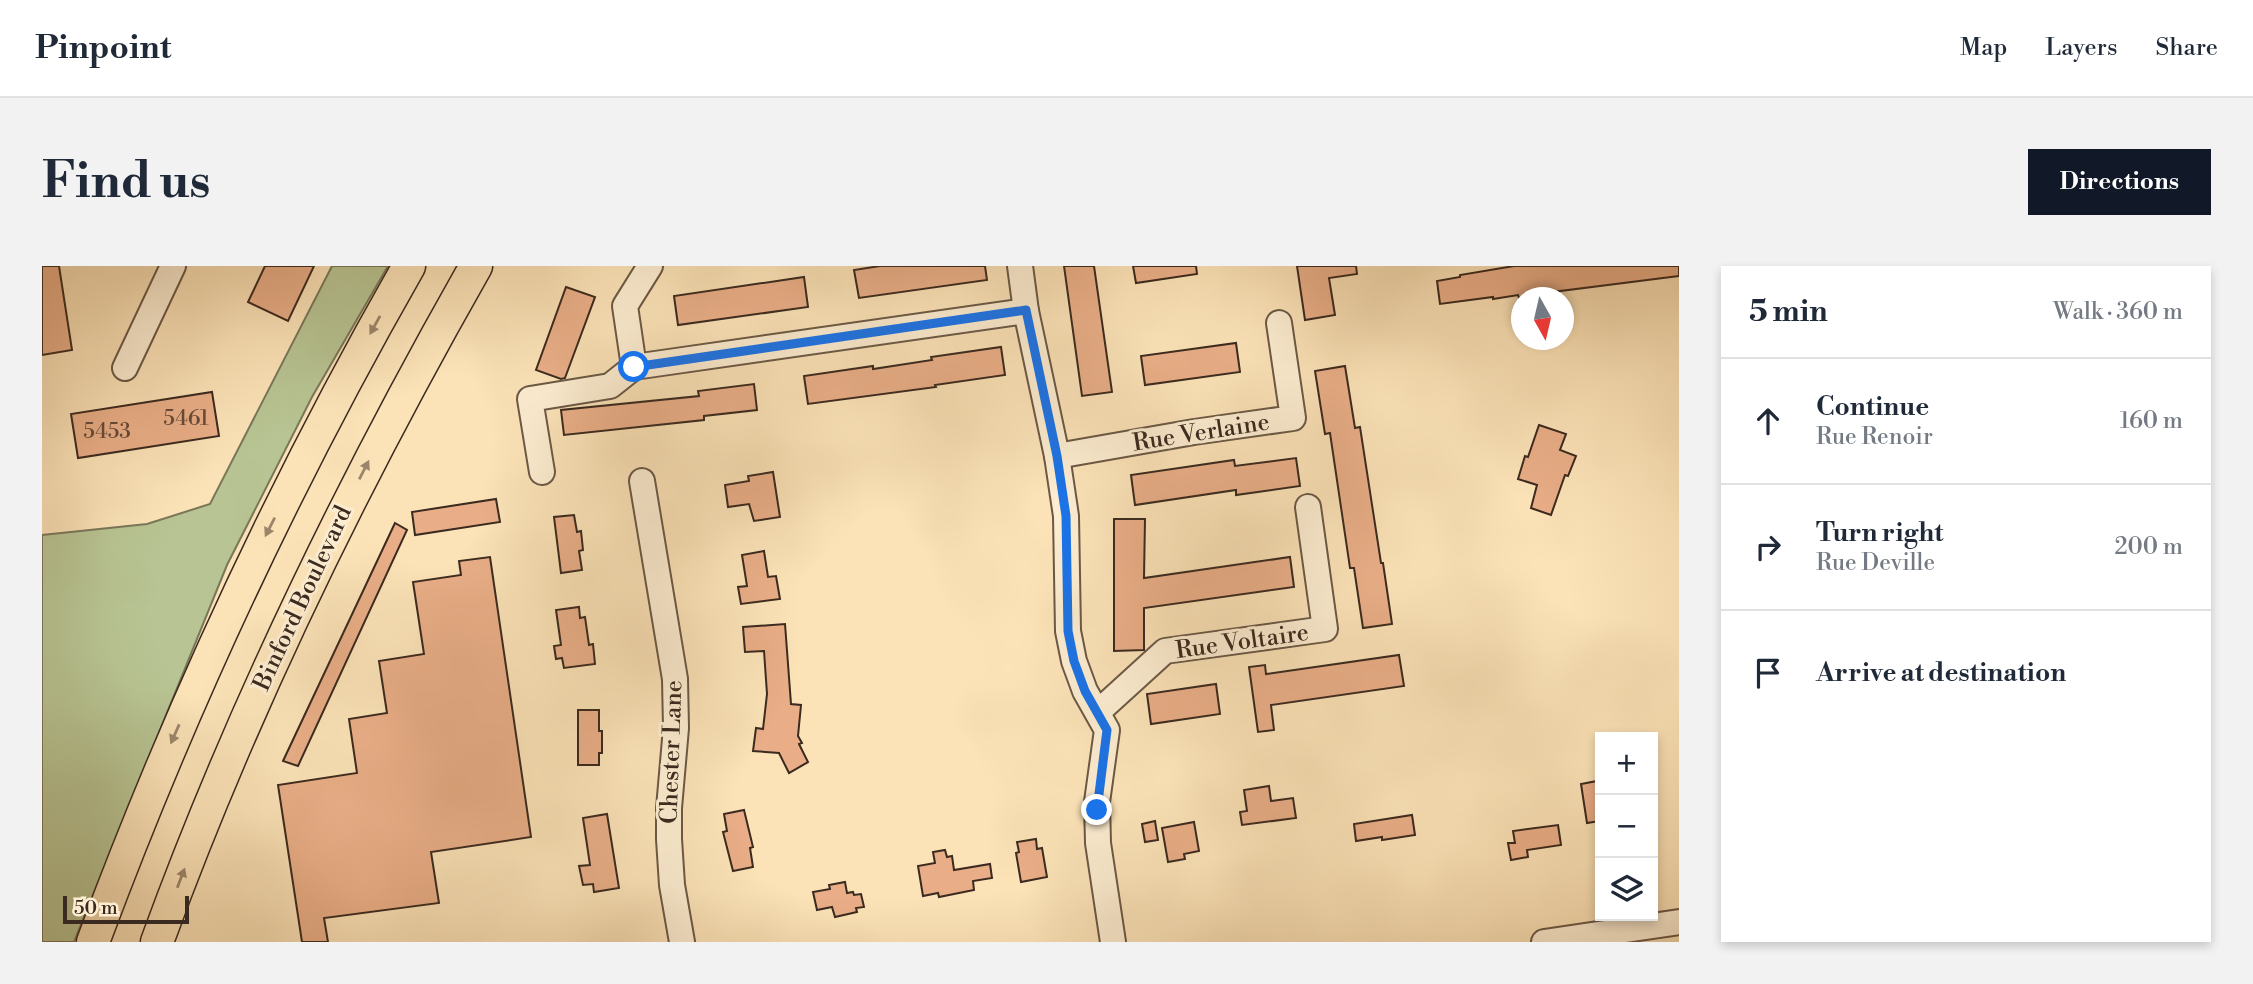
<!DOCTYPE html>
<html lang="en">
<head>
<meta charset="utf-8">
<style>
  :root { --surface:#fff; --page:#f2f2f3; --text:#1f2937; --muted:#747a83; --line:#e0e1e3; --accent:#111827 }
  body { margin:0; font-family:"Libre Bodoni",serif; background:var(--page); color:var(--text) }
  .controls { position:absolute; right:21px; bottom:21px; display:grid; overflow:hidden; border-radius:0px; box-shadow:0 4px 10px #0003 }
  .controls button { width:63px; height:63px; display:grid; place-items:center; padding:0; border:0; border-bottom:2px solid var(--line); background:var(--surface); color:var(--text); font:35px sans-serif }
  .compass { position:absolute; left:1469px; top:21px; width:63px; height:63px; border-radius:50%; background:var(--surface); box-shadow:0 4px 10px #0003; rotate:172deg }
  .scale { position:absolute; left:21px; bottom:18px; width:126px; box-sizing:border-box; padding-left:7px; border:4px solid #3b2a1f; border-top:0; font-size:19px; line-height:24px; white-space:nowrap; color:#3b2a1f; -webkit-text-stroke:5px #fcecd0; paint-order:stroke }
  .stop { position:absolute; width:21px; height:21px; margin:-16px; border:5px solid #1a73e8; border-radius:50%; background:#fff }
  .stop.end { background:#1a73e8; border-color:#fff; box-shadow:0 2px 7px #0008 }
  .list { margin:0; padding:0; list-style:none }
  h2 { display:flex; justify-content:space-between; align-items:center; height:91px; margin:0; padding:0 28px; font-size:30px }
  h2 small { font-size:23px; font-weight:400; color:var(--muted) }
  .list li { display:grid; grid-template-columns:46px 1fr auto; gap:21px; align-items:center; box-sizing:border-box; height:126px; padding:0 28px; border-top:2px solid var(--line) }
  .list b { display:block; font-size:26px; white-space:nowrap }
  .list p { margin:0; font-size:23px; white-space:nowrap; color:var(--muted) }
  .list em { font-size:23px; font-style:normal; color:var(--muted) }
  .icon { flex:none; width:38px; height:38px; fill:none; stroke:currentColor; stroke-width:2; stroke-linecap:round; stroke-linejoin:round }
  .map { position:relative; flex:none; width:1637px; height:676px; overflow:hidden; border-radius:0px }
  header { display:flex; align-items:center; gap:42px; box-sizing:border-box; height:98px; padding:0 35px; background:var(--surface); border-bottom:2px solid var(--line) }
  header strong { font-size:33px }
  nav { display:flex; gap:38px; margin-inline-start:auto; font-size:24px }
  .intro { display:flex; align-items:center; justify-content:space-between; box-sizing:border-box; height:168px; padding:0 42px }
  h1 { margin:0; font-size:49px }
  .button { padding:18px 32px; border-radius:0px; background:var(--accent); color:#fff; font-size:24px; font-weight:700 }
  main { display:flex; gap:42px; padding:0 42px }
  aside { flex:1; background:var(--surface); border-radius:0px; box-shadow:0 4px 10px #0003 }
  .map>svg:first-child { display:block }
  .green { fill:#b8c493; stroke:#7a7759; stroke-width:2 }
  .building { fill:#e9ae87; stroke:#3b2a1f; stroke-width:2 }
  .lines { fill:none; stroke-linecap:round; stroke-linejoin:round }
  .minor-casing { stroke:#6b5845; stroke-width:28 }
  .major-casing { stroke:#3b2a1f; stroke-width:35 }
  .minor { stroke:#fcecd0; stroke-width:24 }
  .major { stroke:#fbe2b7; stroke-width:32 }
  .oneway { fill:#9b866b }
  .route { stroke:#1a73e8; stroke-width:9 }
  .labels { text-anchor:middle; stroke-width:6; stroke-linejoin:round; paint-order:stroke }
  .number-label { font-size:21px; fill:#664b39 }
  .street-label { font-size:24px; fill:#3b2a1f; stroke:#fcecd0 }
</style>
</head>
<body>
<header>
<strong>Pinpoint</strong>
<nav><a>Map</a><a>Layers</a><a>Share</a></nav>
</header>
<div class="intro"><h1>Find us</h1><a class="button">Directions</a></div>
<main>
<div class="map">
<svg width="1637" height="676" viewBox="0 0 1637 676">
  <rect width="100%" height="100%" fill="#fbe2b7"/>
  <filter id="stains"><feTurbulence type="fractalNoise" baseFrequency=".00286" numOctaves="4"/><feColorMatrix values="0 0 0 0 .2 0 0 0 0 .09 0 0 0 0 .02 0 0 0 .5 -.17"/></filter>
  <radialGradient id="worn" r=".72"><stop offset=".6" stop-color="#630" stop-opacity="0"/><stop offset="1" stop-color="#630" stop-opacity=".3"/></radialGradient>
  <!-- green -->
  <polygon class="green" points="290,0 346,0 270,131 185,299 32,676 0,676 0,269 105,258 168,238"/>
  <!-- building -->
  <g class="building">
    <polygon points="0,0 17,0 30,84 0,89"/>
    <polygon points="223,0 272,0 246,55 206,36"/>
    <polygon points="838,0 943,0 945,14 817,32 812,4"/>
    <polygon points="1022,0 1052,0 1070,126 1040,130"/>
    <polygon points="1091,0 1154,0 1155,8 1094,17"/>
    <polygon points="1255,0 1314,0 1315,8 1287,12 1293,49 1263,54"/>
    <polygon points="1472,0 1637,0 1637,10 1495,28 1495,32 1477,32 1476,29 1451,33 1451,31 1398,38 1395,15 1418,11 1418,9"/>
    <polygon points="762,11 766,41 636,59 632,30"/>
    <polygon points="524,21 553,31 523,112 519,113 494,104"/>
    <polygon points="1194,77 1198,106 1103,119 1099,90"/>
    <polygon points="959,81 963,109 893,119 894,121 766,138 762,110 831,100 831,103 890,94 889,91"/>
    <polygon points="1303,100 1313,162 1318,161 1339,297 1341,297 1350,358 1321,362 1312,302 1308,302 1288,167 1283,168 1273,105"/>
    <polygon points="712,118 715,144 662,150 662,154 522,169 519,144 657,130 656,125"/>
    <polygon points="170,126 177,170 36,192 29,148"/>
    <polygon points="1497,159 1524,168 1518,184 1534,190 1526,210 1523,209 1509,249 1489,242 1495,219 1476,213 1483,190 1486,191"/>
    <polygon points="1254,192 1258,220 1194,229 1194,224 1093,239 1089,209 1192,194 1193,200"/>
    <polygon points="731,206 738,251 712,255 707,238 686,241 683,219 707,215 706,210"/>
    <polygon points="454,233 458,256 373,269 370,246"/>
    <polygon points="532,249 535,266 539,265 541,284 537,285 540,304 519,307 512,251"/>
    <polygon points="1072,253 1103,253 1102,312 1248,291 1252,321 1102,342 1102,384 1072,385"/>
    <polygon points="353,257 365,264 256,500 241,495"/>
    <polygon points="722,285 726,311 734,310 738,333 699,338 696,321 705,320 700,289"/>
    <polygon points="448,291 489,571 389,586 397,637 282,652 286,676 260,676 236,519 315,507 307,453 345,447 337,395 382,388 371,316 419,309 417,295"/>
    <polygon points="537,341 538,352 543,351 547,379 551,378 553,398 522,402 520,392 514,393 512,380 519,379 514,344"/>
    <polygon points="743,358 749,438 759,439 756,470 760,477 757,478 766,496 747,507 737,487 711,485 714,462 721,463 725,428 722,385 703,386 701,361"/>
    <polygon points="1357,389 1362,420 1229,439 1232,464 1216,466 1207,401 1223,399 1224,408"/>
    <polygon points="1174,418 1178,448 1109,458 1105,428"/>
    <polygon points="536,444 557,444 557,465 560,465 560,487 557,487 557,499 536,499"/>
    <polygon points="1555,515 1557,523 1558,523 1558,555 1545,557 1539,518"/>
    <polygon points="1227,520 1229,535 1251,532 1254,552 1200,559 1198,546 1205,545 1202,524"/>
    <polygon points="702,544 711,581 708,582 711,601 691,605 681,566 685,565 682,548"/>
    <polygon points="565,548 577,622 552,626 551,618 541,619 537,600 548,599 541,552"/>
    <polygon points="1370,549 1373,569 1340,574 1340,571 1314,575 1312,558"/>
    <polygon points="1113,555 1116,574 1103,576 1100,558"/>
    <polygon points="1152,556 1157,585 1142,588 1143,593 1126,596 1120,562"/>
    <polygon points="1516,559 1519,579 1485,584 1486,591 1469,594 1466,577 1473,577 1471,565"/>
    <polygon points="994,573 995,583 1000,582 1005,611 979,616 974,587 977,586 975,576"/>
    <polygon points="903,584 905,591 910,590 912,604 948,598 950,612 931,615 932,624 897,631 896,627 881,630 876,600 893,597 891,586"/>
    <polygon points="803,616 805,627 811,626 812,629 819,628 822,641 814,642 815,646 793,651 790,641 775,644 771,626 788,623 787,619"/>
  </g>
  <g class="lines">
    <!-- minor casing -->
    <g class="minor-casing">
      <g id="minor">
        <polyline points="978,0 984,45 1015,190 1024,250 1026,365 1032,395 1043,425 1065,464 1055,536 1056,577 1071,676"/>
        <polyline points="592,101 583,40 608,0"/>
        <polyline points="83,102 131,0"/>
        <polyline points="1015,190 1152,166 1251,152 1237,57"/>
        <polyline points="500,206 488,133 568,120 592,101 984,45"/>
        <polyline points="600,215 633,413 634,462 627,542 627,573 630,619 640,676"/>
        <polyline points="1056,446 1123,385 1283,363 1266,241"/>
        <polyline points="1502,676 1637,656"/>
      </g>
    </g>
    <!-- major casing -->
    <g class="major-casing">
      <g id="major">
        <path d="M 51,676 C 138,442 243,217 367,0"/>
        <path d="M 115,676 C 201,440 310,218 434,0"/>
      </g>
    </g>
    <!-- minor -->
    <use href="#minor" class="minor"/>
    <!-- major -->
    <use href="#major" class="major"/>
  </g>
  <!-- one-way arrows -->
  <defs><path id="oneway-solid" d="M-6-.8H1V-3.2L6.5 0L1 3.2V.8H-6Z" transform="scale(1.75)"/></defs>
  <g class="oneway">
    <use href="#oneway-solid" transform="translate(333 59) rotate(119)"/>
    <use href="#oneway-solid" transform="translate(322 204) rotate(-63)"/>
    <use href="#oneway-solid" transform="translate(228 261) rotate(117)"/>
    <use href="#oneway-solid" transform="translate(133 468) rotate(114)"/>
    <use href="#oneway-solid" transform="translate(139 612) rotate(-69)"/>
  </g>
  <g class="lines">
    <!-- route -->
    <polyline class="route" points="592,101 984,44 1015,190 1024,250 1026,365 1032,395 1043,425 1065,464 1055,544"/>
  </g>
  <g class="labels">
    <!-- number labels -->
    <g class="number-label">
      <text x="144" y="159">5461</text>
      <text x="65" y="172">5453</text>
    </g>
    <!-- street labels -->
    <g class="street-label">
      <text transform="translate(1159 166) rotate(-9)" y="8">Rue Verlaine</text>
      <text transform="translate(260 332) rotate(-65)" y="8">Binford Boulevard</text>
      <text transform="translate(1200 375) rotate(-8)" y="8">Rue Voltaire</text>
      <text transform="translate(629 486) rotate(-88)" y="8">Chester Lane</text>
    </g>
  </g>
  <rect width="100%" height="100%" filter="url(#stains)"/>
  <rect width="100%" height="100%" fill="url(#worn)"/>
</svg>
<div class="controls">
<button>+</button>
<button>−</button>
<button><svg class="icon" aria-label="layers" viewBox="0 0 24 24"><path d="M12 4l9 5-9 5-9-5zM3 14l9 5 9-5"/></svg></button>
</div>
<svg class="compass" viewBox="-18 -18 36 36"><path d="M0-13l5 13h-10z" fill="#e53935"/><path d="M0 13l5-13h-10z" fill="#747a83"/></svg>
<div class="scale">50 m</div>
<div class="stop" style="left:592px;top:101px"></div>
<div class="stop end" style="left:1055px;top:544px"></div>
</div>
<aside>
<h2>5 min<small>Walk · 360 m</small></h2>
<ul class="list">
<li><svg class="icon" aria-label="ahead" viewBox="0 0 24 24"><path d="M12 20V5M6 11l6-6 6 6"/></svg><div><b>Continue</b><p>Rue Renoir</p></div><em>160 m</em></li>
<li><svg class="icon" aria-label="right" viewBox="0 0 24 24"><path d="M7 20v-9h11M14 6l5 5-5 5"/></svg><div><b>Turn right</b><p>Rue Deville</p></div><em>200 m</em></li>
<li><svg class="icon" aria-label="arrive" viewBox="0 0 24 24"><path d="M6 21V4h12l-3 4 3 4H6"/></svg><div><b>Arrive at destination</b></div></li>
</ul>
</aside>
</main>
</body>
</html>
